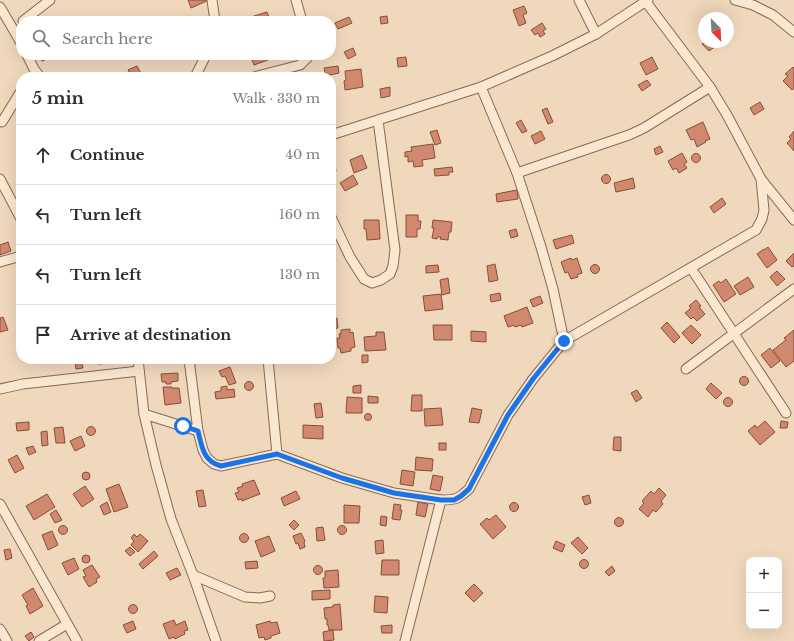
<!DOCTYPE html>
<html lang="en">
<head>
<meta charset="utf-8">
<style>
  :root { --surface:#fff; --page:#f7f7f7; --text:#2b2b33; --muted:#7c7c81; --line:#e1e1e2 }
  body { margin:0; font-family:"Libre Baskerville",serif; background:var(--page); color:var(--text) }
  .controls { position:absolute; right:12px; bottom:12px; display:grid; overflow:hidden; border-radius:8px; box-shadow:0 4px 16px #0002 }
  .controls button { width:36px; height:36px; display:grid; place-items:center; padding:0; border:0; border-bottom:1px solid var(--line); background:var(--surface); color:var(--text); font:20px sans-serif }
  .compass { position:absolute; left:698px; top:12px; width:36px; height:36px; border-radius:50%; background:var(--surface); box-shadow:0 4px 16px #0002; rotate:156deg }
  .stop { position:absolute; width:12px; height:12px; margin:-9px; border:3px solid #1a73e8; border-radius:50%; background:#fff }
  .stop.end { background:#1a73e8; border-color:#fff; box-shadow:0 1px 4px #0008 }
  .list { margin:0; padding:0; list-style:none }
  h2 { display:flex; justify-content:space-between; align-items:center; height:52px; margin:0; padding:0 16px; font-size:17px }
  h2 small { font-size:13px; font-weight:400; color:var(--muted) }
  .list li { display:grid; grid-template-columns:26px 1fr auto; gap:12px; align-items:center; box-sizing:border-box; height:60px; padding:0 16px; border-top:1px solid var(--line) }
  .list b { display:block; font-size:15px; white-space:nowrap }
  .list em { font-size:13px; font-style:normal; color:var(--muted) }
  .icon { flex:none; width:22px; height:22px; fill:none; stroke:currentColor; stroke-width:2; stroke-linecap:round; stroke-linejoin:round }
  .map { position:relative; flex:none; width:794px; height:641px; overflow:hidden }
  .search { position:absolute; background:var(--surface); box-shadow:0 4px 16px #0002; left:16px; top:16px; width:320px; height:44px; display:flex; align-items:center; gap:10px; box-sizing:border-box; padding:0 14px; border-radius:16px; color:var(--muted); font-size:15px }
  .panel { position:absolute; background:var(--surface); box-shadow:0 4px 16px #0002; left:16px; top:72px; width:320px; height:292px; border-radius:16px }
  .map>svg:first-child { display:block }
  .building { fill:#d0896f; stroke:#884d39 }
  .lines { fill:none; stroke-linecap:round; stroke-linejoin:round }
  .street-casing { stroke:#886855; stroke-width:11 }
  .street { stroke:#fae7cf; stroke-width:9 }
  .route { stroke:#1a73e8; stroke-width:5 }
</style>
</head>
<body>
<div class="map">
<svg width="794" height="641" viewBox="0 0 794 641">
  <rect width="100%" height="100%" fill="#f0d8bc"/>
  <!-- building -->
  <g class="building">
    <polygon points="188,0 209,0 191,8"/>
    <polygon points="524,6 527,13 523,15 526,23 519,26 513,10"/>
    <polygon points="267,12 270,20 265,21 253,21 251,17"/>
    <polygon points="387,16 388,23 381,24 380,17"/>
    <polygon points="349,17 352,23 338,29 335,23"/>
    <polygon points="542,23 546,29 543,31 545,34 540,37 538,33 535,35 531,30"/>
    <polygon points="705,42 722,42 709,51 702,44"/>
    <polygon points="353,48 356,55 348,59 344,52"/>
    <polygon points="39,55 57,55 42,61"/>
    <polygon points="250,55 266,55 268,60 254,65"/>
    <polygon points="406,57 407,66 398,67 397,58"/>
    <polygon points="652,57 658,69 646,75 640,63"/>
    <polygon points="137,66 143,77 130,77 131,76 128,70"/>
    <polygon points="338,66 339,73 326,76 324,68"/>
    <polygon points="793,67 794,68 794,88 792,90 783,81 788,76 785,74"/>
    <polygon points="361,69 363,87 345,90 344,81 346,80 345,71"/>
    <polygon points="647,80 651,85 642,91 638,85"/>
    <polygon points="390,87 390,96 381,98 380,89"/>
    <polygon points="760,102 764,109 754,115 750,108"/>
    <polygon points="547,108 553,122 548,124 542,110"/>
    <polygon points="521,120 527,131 522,133 516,123"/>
    <polygon points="703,122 710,139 705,141 706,142 697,147 694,139 691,140 686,130"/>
    <polygon points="437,130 441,143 435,145 430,132"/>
    <polygon points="541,131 545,139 535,144 531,136"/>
    <polygon points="794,131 794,151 787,143 791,139 789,137"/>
    <polygon points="433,144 435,158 422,160 423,166 414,167 413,161 408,162 408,156 405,157 405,152 412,151 411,147"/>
    <polygon points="660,146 663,152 656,155 654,149"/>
    <polygon points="682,153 687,162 684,164 687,168 679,173 676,168 673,170 668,161"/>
    <circle cx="696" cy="158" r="4.5"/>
    <polygon points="362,155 367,168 354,173 350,160"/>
    <polygon points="331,166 334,166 336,170 335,174 332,175 331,175"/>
    <polygon points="452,167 453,172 449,172 449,175 435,176 434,169"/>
    <circle cx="606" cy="179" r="4.5"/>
    <polygon points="353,175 358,184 345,191 340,183"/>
    <polygon points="633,178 635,188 616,192 614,183"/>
    <polygon points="517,190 518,199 497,202 496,194"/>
    <polygon points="722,198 726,204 714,213 710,207"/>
    <polygon points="406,215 418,215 418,221 421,221 420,229 417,229 417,237 406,237"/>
    <polygon points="364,220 379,220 380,239 367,240 366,229 364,229"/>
    <polygon points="433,220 452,222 451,232 449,232 448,240 440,239 441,237 437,237 437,239 432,238 434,228 432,228"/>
    <polygon points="516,229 518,236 511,238 509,231"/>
    <polygon points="572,235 574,243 556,249 553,240"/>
    <polygon points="8,242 11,251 0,255 0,245"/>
    <polygon points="768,247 777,260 767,268 757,254 764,249 764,250"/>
    <polygon points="794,253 794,266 792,267 786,261"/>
    <polygon points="571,258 572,260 577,258 582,273 577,275 578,277 571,279 568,272 565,273 561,262"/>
    <polygon points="495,264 498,280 489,282 487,266"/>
    <circle cx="595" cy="269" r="4.5"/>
    <polygon points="438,265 439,272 426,273 426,266"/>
    <polygon points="777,271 785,279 777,286 770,277"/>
    <polygon points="748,277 754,287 740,295 734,286"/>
    <polygon points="448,278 450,293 442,295 440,280"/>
    <polygon points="726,279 736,294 724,302 713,285 719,281 721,283"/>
    <polygon points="500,293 501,300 491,302 490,295"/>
    <polygon points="441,294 443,309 425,311 423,296"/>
    <polygon points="540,296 543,303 533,307 530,300"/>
    <polygon points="696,300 701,306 699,307 705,314 697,321 693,317 691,319 685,313 691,308 689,306"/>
    <polygon points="527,307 533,323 522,327 521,325 515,327 514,325 508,327 504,316"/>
    <polygon points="3,317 8,330 0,332 0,318"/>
    <polygon points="337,318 338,328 331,329 331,331 331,319"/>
    <polygon points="667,322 680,337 674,343 661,328"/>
    <polygon points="433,325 452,325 452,340 434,340"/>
    <polygon points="691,325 701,335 692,344 682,333"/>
    <polygon points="350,329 350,333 353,332 355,347 351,348 351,351 341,353 340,348 338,348 337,338 340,338 339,334 341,334 341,330"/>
    <polygon points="794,330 794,361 786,367 773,350 786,340 784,338"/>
    <polygon points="471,331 486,332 486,342 471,341"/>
    <polygon points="376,332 384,332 386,350 365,351 364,337 376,336"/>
    <polygon points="770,348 780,361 771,368 761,355"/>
    <polygon points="362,355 368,355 368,362 362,363"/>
    <polygon points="75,359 81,359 83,368 76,369"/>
    <polygon points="98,359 113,359 113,363 98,364"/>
    <polygon points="230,367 236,383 229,385 225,376 222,377 219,371"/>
    <polygon points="178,373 178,381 171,382 171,384 166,384 166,382 162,382 161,374"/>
    <circle cx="744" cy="381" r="4.5"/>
    <circle cx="249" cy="386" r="4.5"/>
    <polygon points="711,383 722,393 716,399 706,389"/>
    <polygon points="361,385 361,393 353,393 353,386"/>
    <polygon points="227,386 227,390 234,389 235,397 216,399 215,392 221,391 221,387"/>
    <polygon points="163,387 172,387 172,388 179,388 181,403 165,405"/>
    <polygon points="637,390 642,398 636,402 631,393"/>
    <polygon points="412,395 422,395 422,411 411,411"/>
    <polygon points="368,396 378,397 378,403 368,403"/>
    <polygon points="347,397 362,398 362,413 346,413"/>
    <circle cx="728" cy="402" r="4.5"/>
    <polygon points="321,403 323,417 316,418 314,404"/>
    <polygon points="441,408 443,425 425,426 424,409"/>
    <polygon points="472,408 482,410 479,423 469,422"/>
    <circle cx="368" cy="417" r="3.5"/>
    <polygon points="765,421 775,432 760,445 748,431 755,425 757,428"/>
    <polygon points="781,421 788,422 787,428 780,428"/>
    <polygon points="29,422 29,430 17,431 16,423"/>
    <polygon points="303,425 323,426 323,439 303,438"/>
    <circle cx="91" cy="431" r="4.5"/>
    <polygon points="63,427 65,443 56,443 54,428"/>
    <polygon points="47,431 48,445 42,446 41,432"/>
    <polygon points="81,436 85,446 75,451 70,441"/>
    <polygon points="614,437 621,437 621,451 613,450"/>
    <rect x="439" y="443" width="7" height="7"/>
    <polygon points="33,446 36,452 29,455 26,448"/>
    <polygon points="17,455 24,468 15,473 8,460"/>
    <polygon points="416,457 433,459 432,471 415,470"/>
    <polygon points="402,470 415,472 413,486 400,484"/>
    <circle cx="86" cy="476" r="4"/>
    <polygon points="433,475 443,477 440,491 430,489"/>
    <polygon points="254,480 260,494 242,501 242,499 238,500 235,493 239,492 237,488 243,486 242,484"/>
    <polygon points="119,484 128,507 114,512 106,489"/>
    <polygon points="85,486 94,499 82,507 73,494"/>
    <polygon points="659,488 666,495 661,501 663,504 656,512 653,510 648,517 639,509 644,503 642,501 651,491 654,494"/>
    <polygon points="203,490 206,506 199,507 196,491"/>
    <polygon points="296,491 300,499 284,506 281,498"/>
    <polygon points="47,494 55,507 34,520 26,506"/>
    <polygon points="589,495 591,503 585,505 582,497"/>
    <polygon points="107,502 111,512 104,515 100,506"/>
    <polygon points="418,502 428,504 425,517 416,515"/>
    <circle cx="514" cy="507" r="4.5"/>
    <polygon points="394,504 401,505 400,510 402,510 400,520 392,519"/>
    <polygon points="344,505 360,506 359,523 344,523"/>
    <polygon points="56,510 62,520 55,523 50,514"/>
    <polygon points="496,515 506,527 493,539 480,524 487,518 489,520"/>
    <polygon points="381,516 387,517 386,526 380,525"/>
    <circle cx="619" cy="522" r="4.5"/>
    <polygon points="294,520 299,525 294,530 289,525"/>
    <circle cx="342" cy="530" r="4.5"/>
    <circle cx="63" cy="530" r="4.5"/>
    <polygon points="323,527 325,540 317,541 316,528"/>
    <polygon points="52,531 58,545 48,550 42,535"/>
    <polygon points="301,533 305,541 304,542 305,547 300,549 298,543 296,544 293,536"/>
    <circle cx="244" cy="538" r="4.5"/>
    <polygon points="134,534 137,537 140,534 148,541 138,552 131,545 134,541 131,538"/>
    <polygon points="269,536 275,551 261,557 255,541"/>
    <polygon points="578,537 588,548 582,554 571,543"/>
    <polygon points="383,540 384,553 376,554 375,541"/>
    <polygon points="556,541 565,545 562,552 553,548"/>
    <polygon points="130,547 135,552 130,556 125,551"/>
    <polygon points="10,549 12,558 6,560 4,550"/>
    <polygon points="154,551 158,556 143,569 139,564"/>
    <circle cx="86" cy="559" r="4"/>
    <polygon points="74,558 79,569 68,575 62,563"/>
    <circle cx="584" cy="564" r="4.5"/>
    <polygon points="382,560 399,560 399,575 381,575"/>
    <polygon points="257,561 258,568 246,569 245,562"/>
    <polygon points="92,565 100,577 96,579 97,582 89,587 83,577 86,576 83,570"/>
    <circle cx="318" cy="570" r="4.5"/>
    <polygon points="612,566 615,571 609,576 605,572"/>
    <polygon points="177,568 181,575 170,580 166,573"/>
    <polygon points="338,570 339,587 324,588 323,578 325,578 325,571"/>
    <polygon points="474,584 483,593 474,602 465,593"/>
    <polygon points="33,588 43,606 30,614 26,606 28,605 22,595"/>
    <polygon points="330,590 330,599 312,600 312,591"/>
    <polygon points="375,596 388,597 387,613 374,612"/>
    <polygon points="340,604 342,630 329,630 328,625 327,625 327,619 325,619 324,608 333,607 333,605"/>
    <circle cx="133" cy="609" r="4.5"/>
    <polygon points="174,620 176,625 185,621 188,630 184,631 185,634 175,639 174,637 169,639 163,624"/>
    <polygon points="133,621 136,629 127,633 123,625"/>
    <polygon points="270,621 271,623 277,622 280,633 271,636 271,638 265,640 264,637 259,638 256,625"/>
    <polygon points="392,625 392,633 382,633 381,626"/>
    <polygon points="333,630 334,640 324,641 323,632"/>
    <polygon points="31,632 34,637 29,641 25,636"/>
  </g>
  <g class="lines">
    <!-- street casing -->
    <g class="street-casing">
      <g id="street">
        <polyline points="212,0 215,21"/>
        <polyline points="296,0 302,21"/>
        <polyline points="579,0 596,34"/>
        <polyline points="735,0 753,5 773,15 794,32"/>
        <polyline points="0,7 13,29 21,43"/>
        <polyline points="23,21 50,0"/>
        <polyline points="27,55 34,69 40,77"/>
        <polyline points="195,77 206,55"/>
        <polyline points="254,77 300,65 307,58 308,55"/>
        <polyline points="481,87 517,173 541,247 553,289 564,341"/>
        <polyline points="2,122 21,91"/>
        <polyline points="331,135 481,87 552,56 596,34 648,0"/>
        <polyline points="517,173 629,135 644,128 710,87"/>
        <polyline points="0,179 21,219"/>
        <polyline points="761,179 794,220"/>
        <polyline points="331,217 350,257 364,279 372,283 381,280 390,274 393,266 395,250 378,120"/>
        <polyline points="0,262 21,256"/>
        <polyline points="691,268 786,413"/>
        <polyline points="138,359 144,414 156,465 171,519 193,575 216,641"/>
        <polyline points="189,359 198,431 203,450 207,458 214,464 221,466 277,454 342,478 394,493 441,500"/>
        <polyline points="268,359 277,454"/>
        <polyline points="686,369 794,289"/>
        <polyline points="0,389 23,384 139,371"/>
        <polyline points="144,414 198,431"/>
        <polyline points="0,504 77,641"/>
        <polyline points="193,575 245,597 260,598 270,596"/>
        <polyline points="0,629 7,641"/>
        <polyline points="39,641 67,624"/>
        <path d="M 405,641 L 441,500 C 456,500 458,499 469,489 L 508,415 L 533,379 L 564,341 L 756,230 L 762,219 L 764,210 L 761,179 L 727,115 L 710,87 L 646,2"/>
      </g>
    </g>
    <!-- street -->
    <use href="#street" class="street"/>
  </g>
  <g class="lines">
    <!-- route -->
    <path class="route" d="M 183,426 L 198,431 C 202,447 203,461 221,466 L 277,454 L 342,478 L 394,493 L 441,500 L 454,500 L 461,496 L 469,489 L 508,415 L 533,379 L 564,341"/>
  </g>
</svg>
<div class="controls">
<button>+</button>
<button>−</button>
</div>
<svg class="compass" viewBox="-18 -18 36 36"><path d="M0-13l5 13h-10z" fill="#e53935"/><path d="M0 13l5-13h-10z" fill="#7c7c81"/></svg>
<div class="stop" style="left:183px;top:426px"></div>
<div class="stop end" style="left:564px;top:341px"></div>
<div class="search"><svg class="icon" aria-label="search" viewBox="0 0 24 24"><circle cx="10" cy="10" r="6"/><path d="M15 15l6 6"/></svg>Search here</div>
<section class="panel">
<h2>5 min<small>Walk · 330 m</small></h2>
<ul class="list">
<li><svg class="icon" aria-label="ahead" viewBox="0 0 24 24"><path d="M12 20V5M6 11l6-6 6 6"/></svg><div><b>Continue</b></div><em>40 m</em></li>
<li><svg class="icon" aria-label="left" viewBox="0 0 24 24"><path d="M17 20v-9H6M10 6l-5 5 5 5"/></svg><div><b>Turn left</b></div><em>160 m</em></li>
<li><svg class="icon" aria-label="left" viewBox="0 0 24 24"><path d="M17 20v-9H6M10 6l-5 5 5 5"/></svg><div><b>Turn left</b></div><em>130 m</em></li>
<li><svg class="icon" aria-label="arrive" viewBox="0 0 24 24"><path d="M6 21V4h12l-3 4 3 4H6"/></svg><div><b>Arrive at destination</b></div></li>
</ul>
</section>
</div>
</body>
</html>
